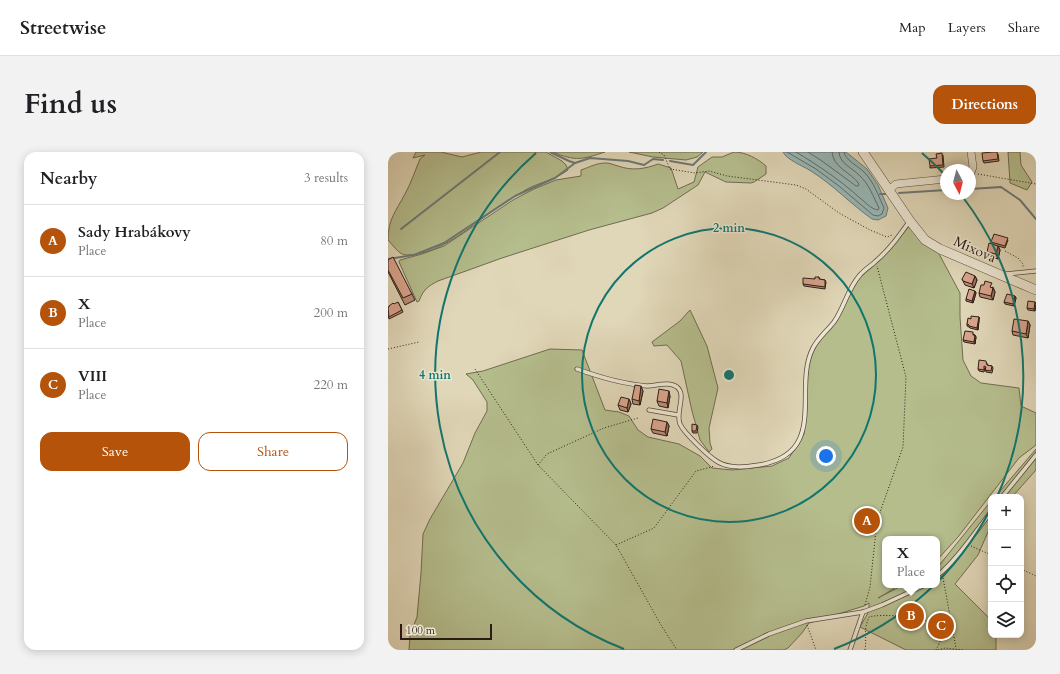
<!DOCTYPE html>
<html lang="en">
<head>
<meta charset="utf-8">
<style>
  :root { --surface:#fff; --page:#f2f2f2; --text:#202124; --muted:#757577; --line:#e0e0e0; --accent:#b45309 }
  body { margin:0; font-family:Cardo,serif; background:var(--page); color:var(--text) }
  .controls { position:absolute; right:12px; bottom:12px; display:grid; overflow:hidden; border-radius:8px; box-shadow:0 2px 10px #0003 }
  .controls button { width:36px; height:36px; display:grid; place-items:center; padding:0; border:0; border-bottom:1px solid var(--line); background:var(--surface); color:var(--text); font:20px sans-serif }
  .compass { position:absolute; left:552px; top:12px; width:36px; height:36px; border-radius:50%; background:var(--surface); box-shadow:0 2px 10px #0003; rotate:173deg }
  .scale { position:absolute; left:12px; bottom:10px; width:92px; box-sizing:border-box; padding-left:4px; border:2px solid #2b1c15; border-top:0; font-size:11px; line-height:14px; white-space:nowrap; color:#2b1c15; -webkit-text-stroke:3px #ebe5d1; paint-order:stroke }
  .you { position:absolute; left:438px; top:304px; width:14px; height:14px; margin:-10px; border:3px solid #fff; border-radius:50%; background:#1a73e8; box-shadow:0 0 0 6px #1a73e833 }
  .badge { display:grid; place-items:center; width:26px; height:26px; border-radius:50%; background:var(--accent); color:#fff; font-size:13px; font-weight:700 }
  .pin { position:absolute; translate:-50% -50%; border:2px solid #fff; box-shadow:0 1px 4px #0006 }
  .popup { position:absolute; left:494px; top:384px; width:58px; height:52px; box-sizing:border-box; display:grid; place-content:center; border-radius:8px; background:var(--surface); filter:drop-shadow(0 1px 3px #0005); font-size:13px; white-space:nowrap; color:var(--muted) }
  .popup b { font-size:15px; color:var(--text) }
  .popup::after { content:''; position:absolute; left:50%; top:100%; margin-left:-8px; border:8px solid transparent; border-top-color:var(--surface) }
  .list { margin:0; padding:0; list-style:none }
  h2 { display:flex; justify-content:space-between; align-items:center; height:52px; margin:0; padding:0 16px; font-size:17px }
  h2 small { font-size:13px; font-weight:400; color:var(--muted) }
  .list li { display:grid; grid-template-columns:26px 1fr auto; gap:12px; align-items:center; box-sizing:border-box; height:72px; padding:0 16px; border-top:1px solid var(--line) }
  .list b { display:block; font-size:15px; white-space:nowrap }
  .list p { margin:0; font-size:13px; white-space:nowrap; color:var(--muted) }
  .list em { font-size:13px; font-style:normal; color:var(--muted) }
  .actions { display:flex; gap:8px; padding:12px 16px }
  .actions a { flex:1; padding:9px 0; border:1px solid var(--accent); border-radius:12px; text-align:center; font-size:14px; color:var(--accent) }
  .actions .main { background:var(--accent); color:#fff }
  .icon { flex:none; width:22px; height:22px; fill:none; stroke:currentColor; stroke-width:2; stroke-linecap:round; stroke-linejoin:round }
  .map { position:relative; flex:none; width:648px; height:498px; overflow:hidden; border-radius:12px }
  header { display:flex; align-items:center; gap:24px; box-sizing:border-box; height:56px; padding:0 20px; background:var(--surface); border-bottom:1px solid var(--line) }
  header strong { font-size:19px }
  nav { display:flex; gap:22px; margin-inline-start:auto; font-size:14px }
  .intro { display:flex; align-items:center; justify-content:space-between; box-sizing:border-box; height:96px; padding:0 24px }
  h1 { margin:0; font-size:28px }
  .button { padding:10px 18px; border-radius:12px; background:var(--accent); color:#fff; font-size:14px; font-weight:700 }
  main { display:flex; gap:24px; padding:0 24px }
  aside { flex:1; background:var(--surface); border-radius:12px; box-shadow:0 2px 10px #0003 }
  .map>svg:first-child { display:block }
  .green { fill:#b5bd8d; stroke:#706c51 }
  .water { fill:#97b7b7; stroke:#6c7976 }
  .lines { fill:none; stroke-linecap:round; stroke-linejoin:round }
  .shore { stroke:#616a66; stroke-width:1 }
  .stream { stroke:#6c7976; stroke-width:2 }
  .service-casing { stroke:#584b3e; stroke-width:5 }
  .minor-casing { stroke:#584b3e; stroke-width:8 }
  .tertiary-casing { stroke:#584b3e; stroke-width:10 }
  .path { stroke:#2b1c15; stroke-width:1; stroke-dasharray:1 2; stroke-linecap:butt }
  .service { stroke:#ebe5d1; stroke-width:3.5 }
  .minor { stroke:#ebe5d1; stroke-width:7 }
  .tertiary { stroke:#ebe5d1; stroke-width:9 }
  .wall { fill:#bb8d79; stroke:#2b1c15 }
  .shaded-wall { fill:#997363; stroke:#2b1c15 }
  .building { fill:#daa48d; stroke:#2b1c15 }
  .ring { fill:none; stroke:#0f766e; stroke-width:2 }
  .labels { text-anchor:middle; stroke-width:3; stroke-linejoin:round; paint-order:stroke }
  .street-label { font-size:14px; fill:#2b1c15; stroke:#ebe5d1 }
  .centre { fill:#0f766e; stroke:#ebe5d1; stroke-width:2 }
  .ring-label { font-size:12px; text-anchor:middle; font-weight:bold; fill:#0f766e; stroke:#ebe5d1; stroke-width:3; stroke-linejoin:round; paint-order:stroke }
</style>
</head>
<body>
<header>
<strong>Streetwise</strong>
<nav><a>Map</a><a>Layers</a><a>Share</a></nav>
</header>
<div class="intro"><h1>Find us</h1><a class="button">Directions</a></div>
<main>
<aside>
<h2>Nearby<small>3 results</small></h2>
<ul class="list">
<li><span class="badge">A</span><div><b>Sady Hrabákovy</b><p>Place</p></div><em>80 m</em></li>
<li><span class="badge">B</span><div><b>X</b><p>Place</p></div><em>200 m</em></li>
<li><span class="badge">C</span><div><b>VIII</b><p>Place</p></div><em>220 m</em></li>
</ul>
<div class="actions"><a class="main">Save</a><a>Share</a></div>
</aside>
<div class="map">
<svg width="648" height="498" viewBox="0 0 648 498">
  <rect width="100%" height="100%" fill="#e0d7b8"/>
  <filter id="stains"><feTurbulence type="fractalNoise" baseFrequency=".005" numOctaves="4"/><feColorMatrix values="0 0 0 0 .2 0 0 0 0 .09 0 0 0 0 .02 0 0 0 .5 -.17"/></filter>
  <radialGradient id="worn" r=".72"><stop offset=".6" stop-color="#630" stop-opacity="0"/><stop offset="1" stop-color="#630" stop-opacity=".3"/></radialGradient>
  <!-- green -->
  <g class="green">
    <path d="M 28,0 L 53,0 L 74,5 L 93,0 L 158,0 L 174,9 L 178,13 L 180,18 C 168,27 154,30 141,36 C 132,41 123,47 115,52 C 85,71 55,103 18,103 C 11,103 5,93 0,88 C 0,67 8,59 17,42 C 23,31 27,19 32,7 L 37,3 L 25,6 Z"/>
    <path d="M 165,0 L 217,0 C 195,7 188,10 165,0 Z"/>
    <polygon points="241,0 315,0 309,5 298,8 265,5"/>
    <path d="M 346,0 C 358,0 370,7 378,14 L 378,22 L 366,30 L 363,31 L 338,30 L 317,20 L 310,33 L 275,56 L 264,61 L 201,78 L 114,106 L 50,129 C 40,134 35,138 31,149 L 29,150 L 11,110 L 12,108 L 34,102 L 56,94 L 125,48 L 146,37 L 168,28 L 193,24 L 193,18 C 202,15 208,11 218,11 C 222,11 226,13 230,14 C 244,19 257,17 270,12 L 283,16 L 290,37 L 306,30 L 310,15 L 324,5 L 334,5 Z"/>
    <polygon points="620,0 632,0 633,13 644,30 639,38 622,31"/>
    <polygon points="523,72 550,100 572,141 572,165 575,208 583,224 593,231 631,236 633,254 648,261 648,293 631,306 570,385 549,408 549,387 497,387 497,433 512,433 490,446 515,433 549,433 549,416 603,349 603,373 590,403 567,432 603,468 603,483 608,483 608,498 518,498 472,475 481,459 481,451 476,454 421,471 414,481 400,496 396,498 21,498 22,483 29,465 33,421 35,382 42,367 75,311 87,281 99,259 99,250 85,228 78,222 95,219 162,197 194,198 217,258 231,260 241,264 250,278 260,285 291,292 312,304 324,316 344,318 384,314 401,306 416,282 420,217 423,203 429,191 446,172 472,124 510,87"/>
    <polygon points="302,158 319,194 330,236 321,276 322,291 324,297 321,300 312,288 304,259 293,209 279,193 266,194 264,190 292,169"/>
    <polygon points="648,297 648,318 624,345 607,345"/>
  </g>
  <!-- water -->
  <path class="water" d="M 395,0 L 458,0 L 479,17 L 490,33 L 500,56 L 498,64 L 490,68 L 484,67 C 463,52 445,33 423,19 C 415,14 399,8 395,0 Z"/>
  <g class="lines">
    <!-- shore -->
    <g class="shore">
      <path d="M 399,0 L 428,17 L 451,34 L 485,63 L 490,64 L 494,62 L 496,56 C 490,43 486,30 476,20 C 470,14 457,8 456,0"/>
      <path d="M 408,0 C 431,14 452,28 472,46 C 477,50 483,57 490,58 L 491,56 C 485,44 481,32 471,23 C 464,16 451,11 451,0"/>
      <path d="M 420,0 L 434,9 L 468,34 L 470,34 L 471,32 C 463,20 445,16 444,0"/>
    </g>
    <!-- stream -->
    <g class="stream">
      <polyline points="162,0 181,9 187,11"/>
      <polyline points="282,9 305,13 318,0"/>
      <polyline points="582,37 613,35 632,48 648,67"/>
      <polyline points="511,41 558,38"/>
      <polyline points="492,42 497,42"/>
      <polyline points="13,77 112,0"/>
      <polyline points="0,107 26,103 56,91 127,44 167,26 187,11 202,6 240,9 256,13 265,7 275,8"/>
    </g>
    <!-- service casing -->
    <g class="service-casing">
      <g id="service">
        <polyline points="618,122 648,119"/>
        <path d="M 189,217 C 211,225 235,232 259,234 C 268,234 281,229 289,235 C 299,243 287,260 292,272 C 296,281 321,305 330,310 C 342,317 358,315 371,313 C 442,301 404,236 425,196 C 430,186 439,179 446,170 C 456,156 460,136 472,123 C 477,117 483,114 488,109 C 501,98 511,84 521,70"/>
        <polyline points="261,258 290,263"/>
        <polyline points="614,345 648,303"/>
        <path d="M 549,424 C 568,409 588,379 603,360"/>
        <polyline points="348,498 381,482 418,469 475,460 494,453 537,433"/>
        <polyline points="462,498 475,460"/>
      </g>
    </g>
    <!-- minor casing -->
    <g class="minor-casing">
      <g id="minor">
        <polyline points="582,23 585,15 583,0"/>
        <polyline points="501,38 508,32 558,27"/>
      </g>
    </g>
    <!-- tertiary casing -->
    <g class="tertiary-casing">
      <polyline id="tertiary" points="475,0 522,69 537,88 552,97 648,138"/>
    </g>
    <!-- path -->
    <g class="path">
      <polyline points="271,0 276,3 282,17 307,21 321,19 339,24 408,33 418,37 451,61 482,78 499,85 504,83"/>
      <polyline points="590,22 648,32"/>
      <polyline points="617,99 630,106 635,112 635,115"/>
      <polyline points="0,197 31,190"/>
      <polyline points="87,217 150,313 228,393 273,473 289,498"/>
      <polyline points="150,313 159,302 216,276 250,266"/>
      <polyline points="228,393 266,376 308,319 327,314"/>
      <polyline points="583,394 603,403"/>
      <polyline points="633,417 648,424"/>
      <polyline points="555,426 568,496"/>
      <polyline points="477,453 482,435 489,369 515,295 518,225 489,114"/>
      <polyline points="419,473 428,498"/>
      <path d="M 477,498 C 479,485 475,479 481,465 C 493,461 546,465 552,477 C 556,484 551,492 548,498"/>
      <polyline points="550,498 557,496 575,498"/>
    </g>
    <!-- service -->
    <use href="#service" class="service"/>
    <!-- minor -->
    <use href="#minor" class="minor"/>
    <!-- tertiary -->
    <use href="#tertiary" class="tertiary"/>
  </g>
  <!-- wall -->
  <g class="wall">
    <polygon points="610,2 611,9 596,11 595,9"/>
    <polygon points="555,3 556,15 542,16 542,14 549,6"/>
    <polygon points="620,88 617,96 610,94 612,98 610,107 600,104 599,100 604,92 603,90"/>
    <polygon points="0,108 24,142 27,148 17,153 0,120"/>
    <polygon points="587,124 589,128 586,136 577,133 574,127"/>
    <polygon points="431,125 431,127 437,128 438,130 437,137 416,134 415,132"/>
    <polygon points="605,135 607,140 605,148 592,145 591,141"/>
    <polygon points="587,139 588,141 585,151 578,149 578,147"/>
    <polygon points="627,144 628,146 626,154 617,152 616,150"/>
    <polygon points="10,150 15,160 1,167 0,164"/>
    <polygon points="647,150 648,152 647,159 640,158 639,156"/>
    <polygon points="591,165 591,168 590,178 582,176 581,175 579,174 579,172 583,167"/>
    <polygon points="640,169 642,173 640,186 625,183 624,179"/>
    <polygon points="586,182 588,185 587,192 576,190 575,188"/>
    <polygon points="599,211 599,213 604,214 605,216 604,221 598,220 597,216 596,220 591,219 590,217"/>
    <polygon points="255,239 252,253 245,252 244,247"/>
    <polygon points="282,244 280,256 271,254 269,249"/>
    <polygon points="241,247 243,252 240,260 232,258 230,253"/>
    <polygon points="279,270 281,274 279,284 265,281 263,277"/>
    <polygon points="309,273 310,275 309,281 305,281 304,279"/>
  </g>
  <!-- shaded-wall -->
  <g class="shaded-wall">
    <polygon points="610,94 612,98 610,107 608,102"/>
    <polygon points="587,124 589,128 586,136 584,132"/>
    <polygon points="605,136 607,140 605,148 603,144"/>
    <polygon points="587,139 588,141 585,151 584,149"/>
    <polygon points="627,144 628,146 626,154 625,152"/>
    <polygon points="647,150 648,152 647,159 646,157"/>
    <polygon points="591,165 591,168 590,178 589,176"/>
    <polygon points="640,169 642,173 640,186 638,182"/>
    <polygon points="587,183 588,185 587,192 586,190"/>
    <polygon points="253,234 255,239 252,253 251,249"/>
    <polygon points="281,239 282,244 280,256 279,251"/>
    <polygon points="241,247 243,252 240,260 239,256"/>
    <polygon points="279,270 281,274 279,284 277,280"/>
  </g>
  <!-- building -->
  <g class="building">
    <polygon points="605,0 609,0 610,7 595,9 594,1"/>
    <polygon points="554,1 555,13 542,14 541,7 549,6 548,2"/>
    <polygon points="606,82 620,86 617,94 603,90"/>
    <polygon points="601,91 610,94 608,102 599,100"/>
    <polygon points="5,105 24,142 15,146 0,118 0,108"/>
    <polygon points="578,120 587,124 584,132 575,129 574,127"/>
    <polygon points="427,125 431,125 431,127 437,128 437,135 415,132 415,126 427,127"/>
    <polygon points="597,129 604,131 602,135 605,136 603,144 591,141 593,133 596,133"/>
    <polygon points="581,137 587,139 584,149 578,147"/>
    <polygon points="619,142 627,144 625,152 616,150"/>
    <polygon points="640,149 647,150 646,157 639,156"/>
    <polygon points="10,150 14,158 1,165 0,155 1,155 1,154 5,151 6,152"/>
    <polygon points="583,164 591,165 589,176 581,174 581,173 579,172 580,166 583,167"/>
    <polygon points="626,167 640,169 638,182 624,179"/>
    <polygon points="577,179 585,180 585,183 587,183 586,190 575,188"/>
    <polygon points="591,208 598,209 599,213 604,214 603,219 597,218 598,215 596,214 596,218 590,217"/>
    <polygon points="247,233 253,234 251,249 244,247"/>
    <polygon points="271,237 281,239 279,251 269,249"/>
    <polygon points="233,245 241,247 239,256 230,253"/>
    <polygon points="265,267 279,270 277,280 263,277"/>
    <polygon points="304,272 309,273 308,279 304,279"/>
  </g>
  <!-- distance rings -->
  <g class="ring">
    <circle cx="341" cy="223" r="147"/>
    <path d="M603 356A294 294 0 0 1 446 497M236 497A294 294 0 0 1 148 1M534 1A294 294 0 0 1 558 24M574 44A294 294 0 0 1 609 345"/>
  </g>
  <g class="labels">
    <!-- street labels -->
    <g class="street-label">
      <text transform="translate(587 97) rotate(24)" y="5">Mixova</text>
    </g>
  </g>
  <circle cx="341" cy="223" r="6" class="centre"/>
  <g class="ring-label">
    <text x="341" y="80">2 min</text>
    <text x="47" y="227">4 min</text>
  </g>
  <rect width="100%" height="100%" filter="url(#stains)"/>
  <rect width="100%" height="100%" fill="url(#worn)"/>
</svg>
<div class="controls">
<button>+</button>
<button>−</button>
<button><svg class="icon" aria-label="locate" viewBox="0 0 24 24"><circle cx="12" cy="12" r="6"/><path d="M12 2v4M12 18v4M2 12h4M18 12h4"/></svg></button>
<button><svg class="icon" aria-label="layers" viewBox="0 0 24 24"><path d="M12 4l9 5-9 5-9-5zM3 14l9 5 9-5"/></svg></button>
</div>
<svg class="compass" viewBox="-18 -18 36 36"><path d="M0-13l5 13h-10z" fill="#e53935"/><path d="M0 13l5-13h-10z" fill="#757577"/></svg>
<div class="scale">100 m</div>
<div class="you"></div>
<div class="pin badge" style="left:479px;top:369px">A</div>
<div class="pin badge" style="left:523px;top:464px">B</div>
<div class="popup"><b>X</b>Place</div>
<div class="pin badge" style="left:553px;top:474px">C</div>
</div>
</main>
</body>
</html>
